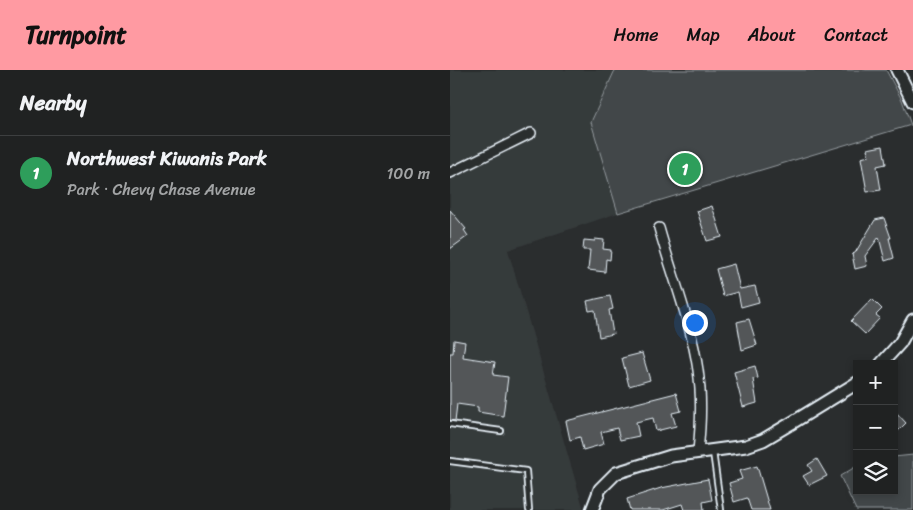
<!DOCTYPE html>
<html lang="en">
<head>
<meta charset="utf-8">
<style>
  :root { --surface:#202222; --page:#2d2f2f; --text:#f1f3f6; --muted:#a2a4a5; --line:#3d3f40; --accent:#ff9aa2 }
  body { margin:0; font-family:Sriracha,sans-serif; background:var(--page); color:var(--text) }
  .controls { position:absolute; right:15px; bottom:15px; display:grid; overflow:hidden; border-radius:0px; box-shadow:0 2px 8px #0003 }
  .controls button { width:45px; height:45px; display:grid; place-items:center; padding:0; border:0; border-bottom:1px solid var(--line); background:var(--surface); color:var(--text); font:25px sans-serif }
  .you { position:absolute; left:244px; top:252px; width:18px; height:18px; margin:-12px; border:4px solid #fff; border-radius:50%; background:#1a73e8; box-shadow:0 0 0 8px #1a73e833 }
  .badge { display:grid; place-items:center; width:32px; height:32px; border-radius:50%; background:var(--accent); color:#fff; font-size:16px; font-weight:700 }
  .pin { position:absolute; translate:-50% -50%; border:2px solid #fff; box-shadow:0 1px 5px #0006 }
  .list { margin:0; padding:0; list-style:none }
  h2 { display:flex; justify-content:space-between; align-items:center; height:65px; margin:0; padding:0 20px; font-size:21px }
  h2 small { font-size:16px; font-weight:400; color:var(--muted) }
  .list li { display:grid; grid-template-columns:32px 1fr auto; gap:15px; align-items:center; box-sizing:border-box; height:75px; padding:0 20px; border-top:1px solid var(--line) }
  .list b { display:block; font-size:19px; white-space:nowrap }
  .list p { margin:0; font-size:16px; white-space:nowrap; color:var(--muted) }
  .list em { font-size:16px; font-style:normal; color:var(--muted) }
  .icon { flex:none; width:28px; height:28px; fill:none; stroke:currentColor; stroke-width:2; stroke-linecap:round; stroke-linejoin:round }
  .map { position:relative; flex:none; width:463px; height:440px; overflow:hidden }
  header { display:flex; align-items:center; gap:30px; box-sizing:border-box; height:70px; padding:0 25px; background:var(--accent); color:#111 }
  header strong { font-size:24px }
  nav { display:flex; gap:28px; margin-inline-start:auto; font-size:18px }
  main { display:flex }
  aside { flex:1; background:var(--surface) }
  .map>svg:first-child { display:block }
  .built { fill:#363a3b }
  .green { fill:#424648; stroke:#959ca0 }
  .building { fill:#535759; stroke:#e8f1f8 }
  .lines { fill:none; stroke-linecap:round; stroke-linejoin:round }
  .service-casing { stroke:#e8f1f8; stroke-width:8 }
  .minor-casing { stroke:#e8f1f8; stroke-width:12 }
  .tertiary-casing { stroke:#e8f1f8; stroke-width:15 }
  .service { stroke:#2a2d2e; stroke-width:4.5 }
  .minor { stroke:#2a2d2e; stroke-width:9 }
  .tertiary { stroke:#2a2d2e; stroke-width:11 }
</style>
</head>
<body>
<header>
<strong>Turnpoint</strong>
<nav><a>Home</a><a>Map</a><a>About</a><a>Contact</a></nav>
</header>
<main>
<aside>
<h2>Nearby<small></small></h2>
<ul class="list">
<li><span class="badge" style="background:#2e9e5b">1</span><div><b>Northwest Kiwanis Park</b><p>Park · Chevy Chase Avenue</p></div><em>100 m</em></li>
</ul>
</aside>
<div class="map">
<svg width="463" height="440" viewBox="0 0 463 440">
  <rect width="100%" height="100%" fill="#2a2d2e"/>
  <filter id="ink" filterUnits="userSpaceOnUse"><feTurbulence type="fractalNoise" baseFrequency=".02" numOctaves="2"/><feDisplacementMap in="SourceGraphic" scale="10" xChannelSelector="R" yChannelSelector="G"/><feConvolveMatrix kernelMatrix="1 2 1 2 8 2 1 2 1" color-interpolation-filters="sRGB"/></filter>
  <g filter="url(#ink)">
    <!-- built -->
    <polygon class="built" points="0,0 165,0 141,52 168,143 58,180 134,440 0,440"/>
    <!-- green -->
    <g class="green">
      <polygon points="165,0 436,0 452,30 461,55 168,143 141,52"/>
      <polygon points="463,385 463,440 406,440 390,406 407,396 407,421 444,421 444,387"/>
    </g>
    <!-- building -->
    <g class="building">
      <polygon points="433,76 436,94 427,96 431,120 417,122 411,88 419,86 417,79"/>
      <polygon points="262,136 272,167 257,171 247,141"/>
      <polygon points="0,140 16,159 14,160 18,166 0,179"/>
      <polygon points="434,148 441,168 439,168 444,188 435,191 429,167 415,186 417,196 405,199 402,184 405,183 425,150"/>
      <polygon points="145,169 154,170 153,179 161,180 160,190 156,189 155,202 138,200 140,180 133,180 134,170 145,171"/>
      <polygon points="284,194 290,219 305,216 309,232 291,237 288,222 273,226 266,199"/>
      <polygon points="160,226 163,239 159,240 163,264 149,267 145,240 139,241 137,231"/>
      <polygon points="422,229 432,239 426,245 430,248 415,264 401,251"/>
      <polygon points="299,249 307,275 292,280 287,252"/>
      <polygon points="4,270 15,272 13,287 45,292 43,305 58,307 53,346 28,342 28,337 7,334 5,351 0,350 0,283 3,283"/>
      <polygon points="192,283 200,310 179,316 172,288"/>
      <polygon points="305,296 308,308 303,309 307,333 293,337 284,302"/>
      <polygon points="226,323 231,341 222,343 226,356 206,361 203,348 186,352 189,366 170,370 167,358 151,362 154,374 133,380 130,367 120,370 116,351"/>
      <polygon points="444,340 456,353 444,365"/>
      <polygon points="367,389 377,406 359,415 353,406 362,401 358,395"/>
      <polygon points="307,396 320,440 301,440 297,428 284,432 279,413 292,409 289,401"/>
      <polygon points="258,409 262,430 253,432 254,440 234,440 232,434 213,440 180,440 177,429 211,418"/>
    </g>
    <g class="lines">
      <!-- service casing -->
      <g class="service-casing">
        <g id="service">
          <polyline points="0,354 51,361"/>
          <polyline points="263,382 271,440"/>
          <polyline points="0,391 76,401 79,440"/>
        </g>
      </g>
      <!-- minor casing -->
      <g class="minor-casing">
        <g id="minor">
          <polyline points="0,103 81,63"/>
          <path d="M 209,158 C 222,205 241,252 248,300 C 252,327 251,354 248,381"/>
        </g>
      </g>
      <!-- tertiary casing -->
      <g class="tertiary-casing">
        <g id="tertiary">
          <polyline points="447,0 463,32"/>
          <polyline points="431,294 450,273 463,250"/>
          <polyline points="142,440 150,419 166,403 221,386 296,376 313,370 345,351 407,313"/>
        </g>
      </g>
      <!-- service -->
      <use href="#service" class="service"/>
      <!-- minor -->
      <use href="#minor" class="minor"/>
      <!-- tertiary -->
      <use href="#tertiary" class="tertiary"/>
    </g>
  </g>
</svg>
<div class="controls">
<button>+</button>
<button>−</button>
<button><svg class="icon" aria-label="layers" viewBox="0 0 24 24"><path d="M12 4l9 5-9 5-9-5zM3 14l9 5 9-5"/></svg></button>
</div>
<div class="you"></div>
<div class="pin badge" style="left:235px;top:99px;background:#2e9e5b">1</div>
</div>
</main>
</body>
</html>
